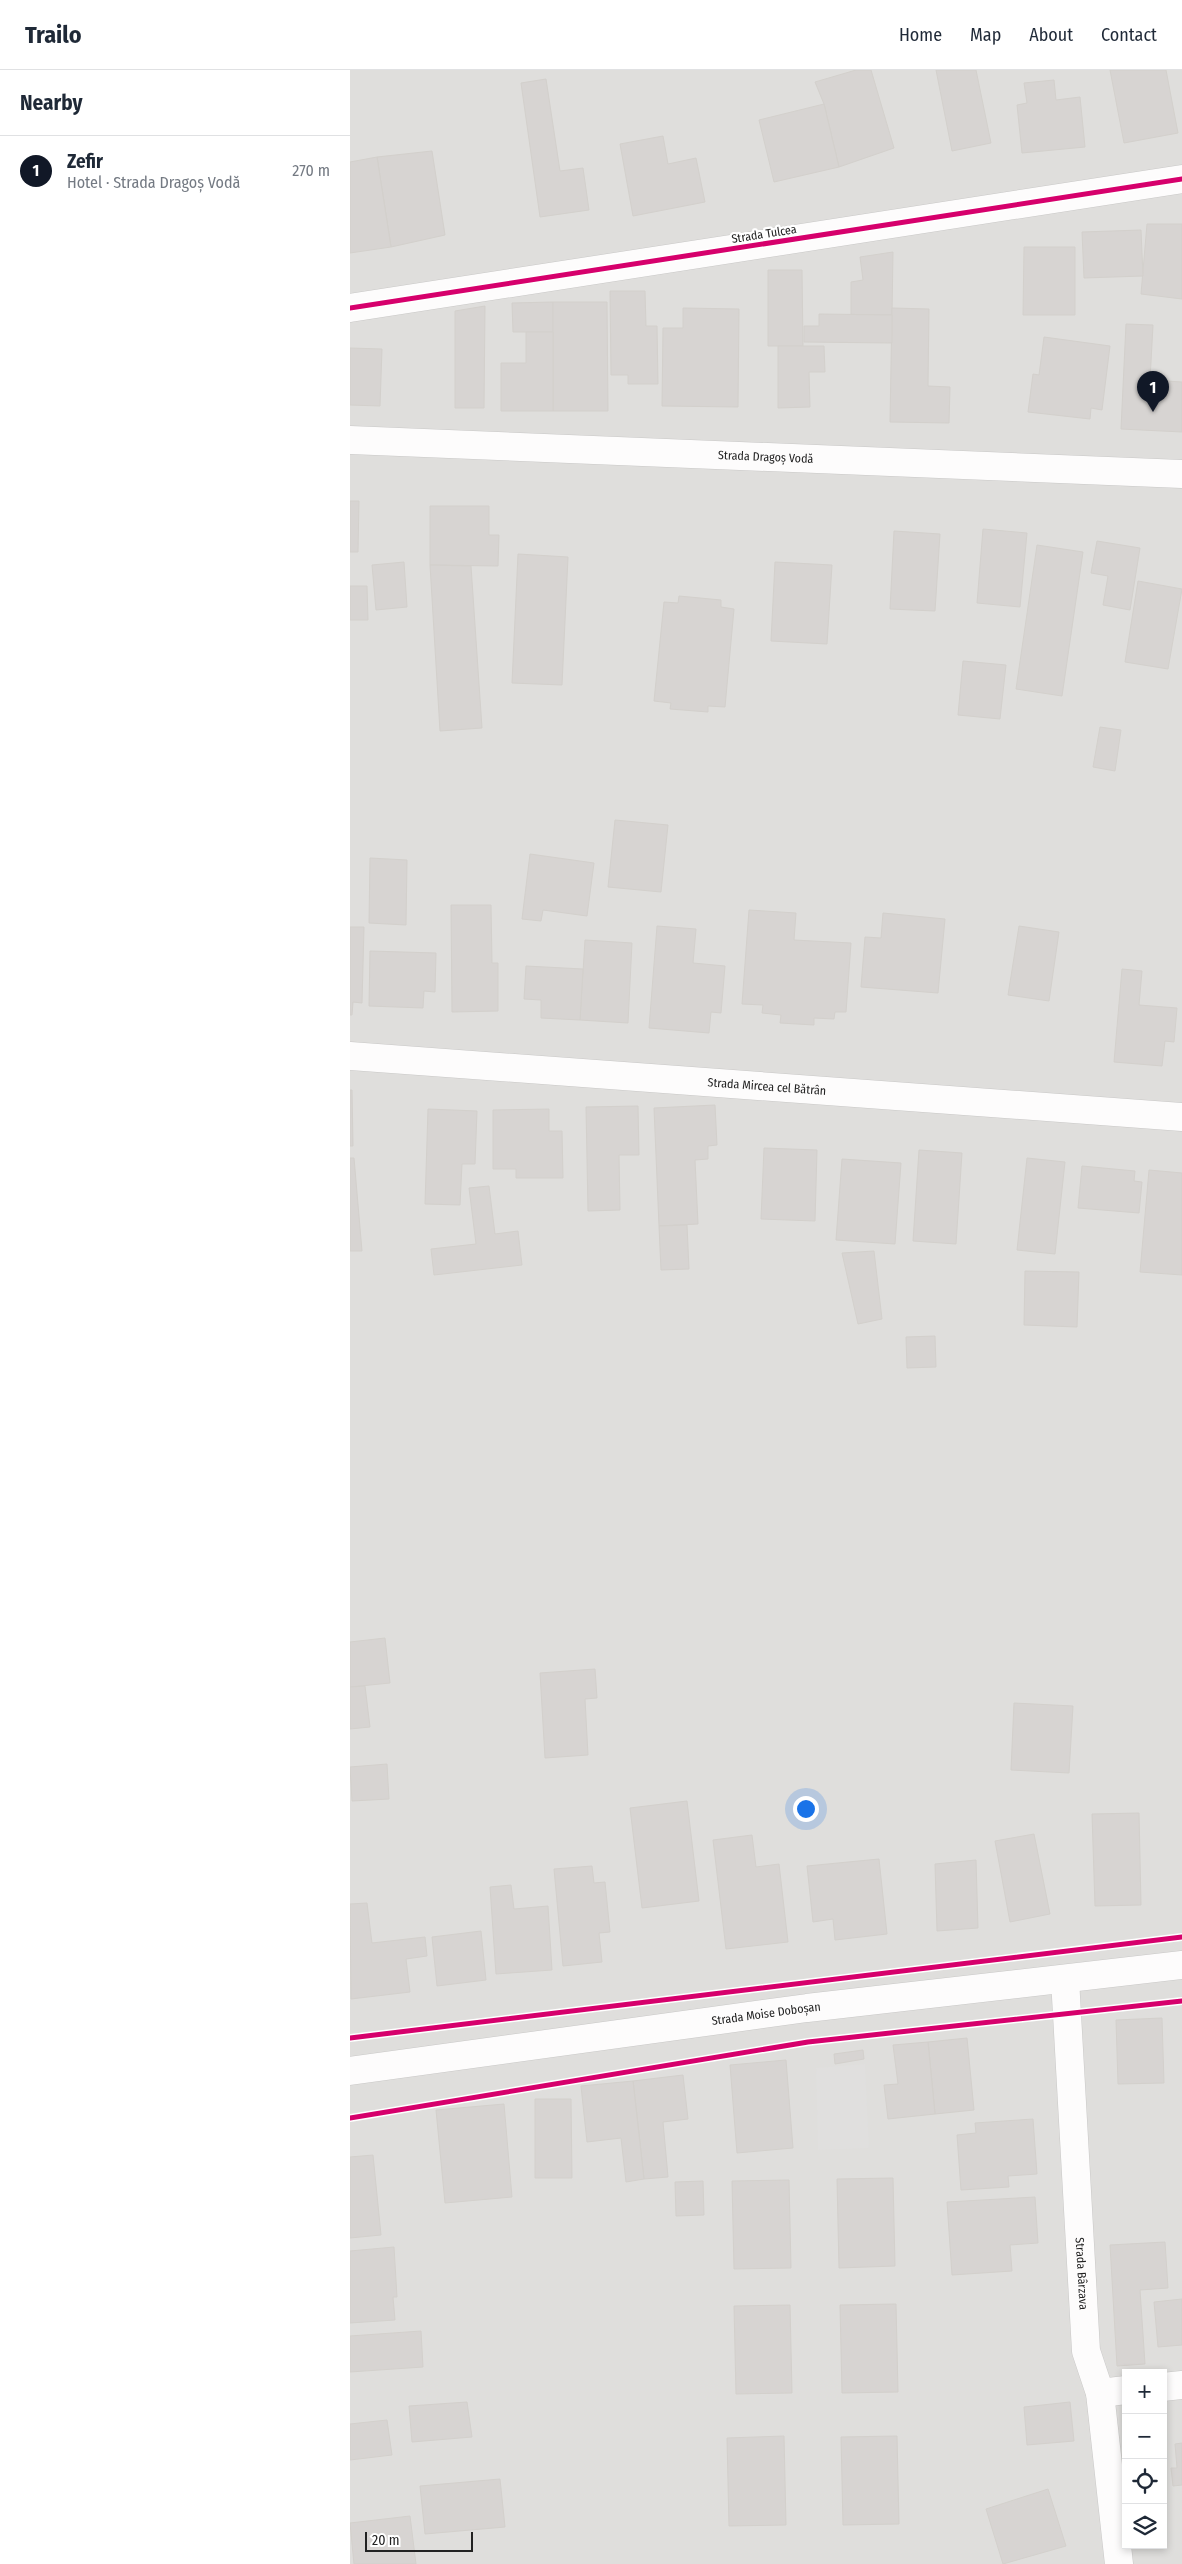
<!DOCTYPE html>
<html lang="en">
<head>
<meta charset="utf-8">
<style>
  :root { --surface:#fff; --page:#f6f6f7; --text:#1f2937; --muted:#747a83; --line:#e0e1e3; --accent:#111827 }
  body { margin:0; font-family:"Fira Sans Condensed",sans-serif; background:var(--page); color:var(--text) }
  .controls { position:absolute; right:15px; bottom:15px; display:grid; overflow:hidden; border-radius:0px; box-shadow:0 2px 8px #0003 }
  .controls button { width:45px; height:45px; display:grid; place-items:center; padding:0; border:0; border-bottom:1px solid var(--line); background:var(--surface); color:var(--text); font:25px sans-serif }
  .scale { position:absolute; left:15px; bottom:12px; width:108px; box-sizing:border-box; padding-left:5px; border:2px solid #222; border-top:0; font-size:14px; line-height:18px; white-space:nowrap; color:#222; -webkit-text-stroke:4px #fff; paint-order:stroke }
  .you { position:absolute; left:455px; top:1738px; width:18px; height:18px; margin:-12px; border:4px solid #fff; border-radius:50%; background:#1a73e8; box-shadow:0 0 0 8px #1a73e833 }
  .badge { display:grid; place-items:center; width:32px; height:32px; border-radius:50%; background:var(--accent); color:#fff; font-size:16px; font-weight:700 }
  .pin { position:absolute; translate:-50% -41px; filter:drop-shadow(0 1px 2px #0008) }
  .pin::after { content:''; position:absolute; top:26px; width:18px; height:15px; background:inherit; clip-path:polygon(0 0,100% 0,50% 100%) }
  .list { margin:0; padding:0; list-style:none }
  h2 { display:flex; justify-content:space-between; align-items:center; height:65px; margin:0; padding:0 20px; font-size:21px }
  h2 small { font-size:16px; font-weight:400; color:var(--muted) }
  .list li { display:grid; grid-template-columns:32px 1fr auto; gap:15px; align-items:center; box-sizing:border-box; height:70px; padding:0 20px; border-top:1px solid var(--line) }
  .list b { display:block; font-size:19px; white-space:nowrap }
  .list p { margin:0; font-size:16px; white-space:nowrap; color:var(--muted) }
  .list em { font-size:16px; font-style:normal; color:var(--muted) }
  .icon { flex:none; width:28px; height:28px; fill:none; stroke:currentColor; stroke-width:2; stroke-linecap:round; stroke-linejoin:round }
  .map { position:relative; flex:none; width:832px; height:2494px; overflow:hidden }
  header { display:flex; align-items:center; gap:30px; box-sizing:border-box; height:70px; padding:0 25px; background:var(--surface); border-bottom:1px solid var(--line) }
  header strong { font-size:24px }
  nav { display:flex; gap:28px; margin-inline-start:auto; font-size:18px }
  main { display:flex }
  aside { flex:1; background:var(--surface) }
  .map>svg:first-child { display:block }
  .residential { fill:#dfdedc; fill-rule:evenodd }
  .parking { fill:#e0dfde }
  .building { fill:#d7d4d2; stroke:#d3d0cc }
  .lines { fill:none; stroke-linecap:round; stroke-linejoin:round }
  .minor-casing { stroke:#c9c8c7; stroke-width:29 }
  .minor { stroke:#fdfcfc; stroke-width:28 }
  .cycleway-casing { stroke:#fff; stroke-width:8 }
  .cycleway { stroke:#d6006c; stroke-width:5 }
  .labels { text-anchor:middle; stroke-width:4.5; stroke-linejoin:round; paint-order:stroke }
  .street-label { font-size:12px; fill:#222; stroke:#fff }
</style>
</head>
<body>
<header>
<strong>Trailo</strong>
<nav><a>Home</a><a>Map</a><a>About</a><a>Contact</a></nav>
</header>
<main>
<aside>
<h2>Nearby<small></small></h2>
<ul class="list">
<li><span class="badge">1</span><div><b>Zefir</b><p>Hotel · Strada Dragoș Vodă</p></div><em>270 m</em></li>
</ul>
</aside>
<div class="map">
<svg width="832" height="2494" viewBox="0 0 832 2494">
  <rect width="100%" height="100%" fill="#f0eeeb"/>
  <!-- residential -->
  <path class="residential" d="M 0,0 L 832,0 L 832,2494 L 0,2494 ZM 776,2303 L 813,2303 L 813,2475 L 776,2475 Z"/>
  <!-- parking -->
  <polygon class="parking" points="515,1994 519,2078 468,2080 466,1998"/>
  <!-- building -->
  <g class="building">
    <polygon points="506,0 521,0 544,78 489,97 474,34 465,12"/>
    <polygon points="586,0 626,0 641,73 602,81"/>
    <polygon points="760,0 816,0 828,63 774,73"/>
    <polygon points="196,9 210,101 233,98 239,140 190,147 171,13"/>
    <polygon points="704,10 706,30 730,27 735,77 672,83 667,35 677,33 674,13"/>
    <polygon points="474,34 489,97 424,112 409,50"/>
    <polygon points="313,66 318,94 346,88 355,132 283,146 270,74"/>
    <polygon points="82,81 95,165 41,177 27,87"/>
    <polygon points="27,87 41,177 0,183 0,92"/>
    <polygon points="797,154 832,154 832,229 791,224"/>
    <polygon points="791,160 793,206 734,208 732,162"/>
    <polygon points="674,177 725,177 725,245 673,245"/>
    <polygon points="543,182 542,245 501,245 501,212 513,210 510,187"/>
    <polygon points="418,200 452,200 453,276 418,276"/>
    <polygon points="260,221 295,221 296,256 307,256 308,314 278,314 278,305 261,305"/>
    <polygon points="203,232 203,262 163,262 162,233"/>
    <polygon points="203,232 257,232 258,341 203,341"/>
    <polygon points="135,236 134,338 105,338 105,241"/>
    <polygon points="333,238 389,239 388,337 312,336 313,258 333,258"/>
    <polygon points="542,238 579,239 578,316 600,317 599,353 540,352"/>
    <polygon points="469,244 542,245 542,273 454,272 454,256 469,256"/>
    <polygon points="776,254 803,255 800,310 832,312 832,362 771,359"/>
    <polygon points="176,262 203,262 203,341 151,341 151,293 176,293"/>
    <polygon points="694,267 760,276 752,340 741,338 740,349 678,342 683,304 689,305"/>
    <polygon points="428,276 474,276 475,302 459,302 460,337 428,338"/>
    <polygon points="0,278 32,279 30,336 0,335"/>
    <polygon points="0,431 9,431 8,482 0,482"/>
    <polygon points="80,436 139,436 139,465 149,465 148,496 80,495"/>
    <polygon points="633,459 677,463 670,537 627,533"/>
    <polygon points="544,461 590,464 585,541 540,539"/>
    <polygon points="747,471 790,478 780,540 753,535 758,506 741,503"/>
    <polygon points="687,475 733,482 712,626 666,619"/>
    <polygon points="168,484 218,487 212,615 162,613"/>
    <polygon points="54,492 57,537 26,540 22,495"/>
    <polygon points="425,492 482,495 477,574 421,571"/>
    <polygon points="80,495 121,496 132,658 90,661"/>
    <polygon points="788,511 832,519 818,599 775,592"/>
    <polygon points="0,516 17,516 18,550 0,550"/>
    <polygon points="329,526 371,530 371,537 384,539 375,637 358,636 358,642 320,639 321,633 304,631 314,532 328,533"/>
    <polygon points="613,591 656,595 650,649 608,645"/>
    <polygon points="750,657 771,660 765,701 743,697"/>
    <polygon points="265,750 318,755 311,822 258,817"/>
    <polygon points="180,784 244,793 237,846 193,840 191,851 172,849"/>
    <polygon points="20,788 57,790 56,855 19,853"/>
    <polygon points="101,835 141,835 142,893 148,893 148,941 102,942"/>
    <polygon points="399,840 446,843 444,870 501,873 496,942 485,942 484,949 464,948 464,955 430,953 431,945 412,943 413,935 392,934"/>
    <polygon points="533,843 595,849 588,923 511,917 515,867 531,868"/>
    <polygon points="307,856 346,859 343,893 375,896 371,943 361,942 359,963 299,958"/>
    <polygon points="669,856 709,862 699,931 658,925"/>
    <polygon points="0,857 14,857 12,933 3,932 2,945 0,945"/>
    <polygon points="235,870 282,873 278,953 230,950"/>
    <polygon points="20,881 86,883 85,922 74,921 73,938 19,936"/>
    <polygon points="176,896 233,899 230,950 191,948 191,930 174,929"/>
    <polygon points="772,899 792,901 789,935 827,938 824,972 815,971 812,996 764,992"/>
    <polygon points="0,1020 2,1020 3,1076 0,1076"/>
    <polygon points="365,1035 367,1075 358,1076 358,1089 345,1090 348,1154 309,1156 304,1038"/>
    <polygon points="288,1036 289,1085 269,1085 270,1140 238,1141 236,1037"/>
    <polygon points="78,1039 127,1041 125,1094 112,1094 110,1135 75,1134"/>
    <polygon points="199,1039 199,1061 212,1061 213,1108 166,1108 166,1099 143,1099 143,1040"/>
    <polygon points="414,1078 467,1080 465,1151 411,1149"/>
    <polygon points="569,1080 612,1083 606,1174 563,1171"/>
    <polygon points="0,1088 4,1088 12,1181 0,1181"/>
    <polygon points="677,1088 715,1092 705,1184 667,1180"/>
    <polygon points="492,1089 551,1093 545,1174 486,1170"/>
    <polygon points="732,1096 785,1101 784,1111 792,1112 789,1143 728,1138"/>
    <polygon points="799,1100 832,1103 832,1205 790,1202"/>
    <polygon points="139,1116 145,1164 168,1161 172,1195 84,1205 81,1179 126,1174 119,1118"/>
    <polygon points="337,1155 339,1199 311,1200 309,1156"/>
    <polygon points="524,1181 532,1249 508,1254 492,1183"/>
    <polygon points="675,1201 729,1202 727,1257 674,1255"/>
    <polygon points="585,1266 586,1297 557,1298 556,1267"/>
    <polygon points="35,1568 40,1613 0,1617 0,1572"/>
    <polygon points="245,1599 247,1628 235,1629 238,1685 195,1688 190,1603"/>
    <polygon points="15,1616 20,1657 0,1659 0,1617"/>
    <polygon points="664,1633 723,1636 719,1703 661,1700"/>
    <polygon points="37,1694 39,1729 2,1731 0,1697"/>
    <polygon points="337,1731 349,1831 292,1838 280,1738"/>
    <polygon points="789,1743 791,1835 745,1836 742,1744"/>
    <polygon points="684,1764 700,1844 660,1852 645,1771"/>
    <polygon points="402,1765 406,1797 429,1794 438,1872 376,1879 363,1770"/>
    <polygon points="529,1789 537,1864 485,1870 483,1849 463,1852 457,1796"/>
    <polygon points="626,1790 628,1858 587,1861 585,1794"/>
    <polygon points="242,1796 244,1813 255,1812 260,1862 249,1863 252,1892 213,1896 204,1799"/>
    <polygon points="161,1815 164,1839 198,1836 202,1900 146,1904 140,1817"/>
    <polygon points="17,1833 22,1873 75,1867 77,1886 56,1889 60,1922 1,1929 0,1834"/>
    <polygon points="131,1861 136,1910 87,1916 82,1867"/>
    <polygon points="812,1948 814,2013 768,2014 766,1950"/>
    <polygon points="617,1968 624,2040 585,2044 578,1972"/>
    <polygon points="578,1972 585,2044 538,2049 534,2015 548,2014 543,1975"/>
    <polygon points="513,1980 514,1989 485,1994 484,1984"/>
    <polygon points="436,1990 443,2078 387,2083 380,1995"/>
    <polygon points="333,2005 338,2049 313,2052 318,2107 294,2109 283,2011"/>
    <polygon points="283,2011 294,2109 276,2112 271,2068 237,2072 231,2016"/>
    <polygon points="185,2029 221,2029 222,2108 185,2108"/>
    <polygon points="154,2034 162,2127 95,2133 86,2040"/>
    <polygon points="683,2049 687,2104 658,2106 659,2117 611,2120 607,2065 626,2063 625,2053"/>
    <polygon points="23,2085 31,2165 0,2168 0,2087"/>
    <polygon points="543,2108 545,2196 489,2198 487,2109"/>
    <polygon points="439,2110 441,2198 384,2199 382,2111"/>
    <polygon points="353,2111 354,2145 326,2146 325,2112"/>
    <polygon points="685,2127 688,2173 660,2175 662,2201 602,2205 597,2132"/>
    <polygon points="815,2172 818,2218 790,2220 795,2294 767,2296 760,2175"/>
    <polygon points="44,2177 47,2227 43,2227 45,2250 0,2253 0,2181"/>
    <polygon points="832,2229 832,2275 808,2277 804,2232"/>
    <polygon points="546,2234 548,2322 492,2323 490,2235"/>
    <polygon points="440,2235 442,2323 386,2324 384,2236"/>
    <polygon points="71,2261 73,2297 0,2302 0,2266"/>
    <polygon points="117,2332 122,2367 62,2372 59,2336"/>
    <polygon points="720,2332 724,2371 677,2375 674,2337"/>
    <polygon points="37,2350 42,2385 0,2390 0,2354"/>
    <polygon points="434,2366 436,2455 379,2456 377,2368"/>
    <polygon points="547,2366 549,2454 493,2455 491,2367"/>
    <polygon points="832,2373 832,2415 823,2416 821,2398 827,2398 825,2374"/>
    <polygon points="150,2409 155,2457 75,2464 70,2416"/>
    <polygon points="698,2419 716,2476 653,2494 636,2439"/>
    <polygon points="60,2446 66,2494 4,2494 0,2453"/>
  </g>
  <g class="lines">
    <!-- minor casing -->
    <g class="minor-casing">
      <g id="minor">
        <polyline points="0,238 832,109"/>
        <path id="s1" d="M 0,370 L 832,404"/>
        <path id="s2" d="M 0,986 L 832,1047"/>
        <path id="s3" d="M 715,1909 L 736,2281 L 750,2323 L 769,2494"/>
        <path id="s4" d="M 0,2001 L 457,1938 L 832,1895"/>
        <polyline points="813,2317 832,2315"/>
        <polyline points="750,2323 776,2320"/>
      </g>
    </g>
    <!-- minor -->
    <use href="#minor" class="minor"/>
    <!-- cycleway casing -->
    <g class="cycleway-casing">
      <g id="cycleway">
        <polyline points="0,238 832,109"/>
        <polyline points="0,1968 832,1867"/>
        <polyline points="0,2048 458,1972 832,1931"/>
      </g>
    </g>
    <!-- cycleway -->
    <use href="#cycleway" class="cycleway"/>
  </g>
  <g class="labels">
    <!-- street labels -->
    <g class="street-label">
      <text transform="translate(414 164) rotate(-9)" y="4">Strada Tulcea</text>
      <text dy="4" stroke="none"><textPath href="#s1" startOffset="416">Strada Dragoș Vodă</textPath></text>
      <text dy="4" stroke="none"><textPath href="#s2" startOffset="418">Strada Mircea cel Bătrân</textPath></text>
      <text dy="4" stroke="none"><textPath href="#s4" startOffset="420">Strada Moise Doboșan</textPath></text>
      <text dy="4" stroke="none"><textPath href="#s3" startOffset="295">Strada Bârzava</textPath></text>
    </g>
  </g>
</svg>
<div class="controls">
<button>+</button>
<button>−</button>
<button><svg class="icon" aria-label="locate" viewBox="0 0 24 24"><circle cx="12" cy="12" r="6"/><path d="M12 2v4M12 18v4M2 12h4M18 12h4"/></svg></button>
<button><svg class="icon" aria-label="layers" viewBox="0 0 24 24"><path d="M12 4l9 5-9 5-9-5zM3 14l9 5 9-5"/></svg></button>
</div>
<div class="scale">20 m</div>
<div class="you"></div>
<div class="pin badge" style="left:803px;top:342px">1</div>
</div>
</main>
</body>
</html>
